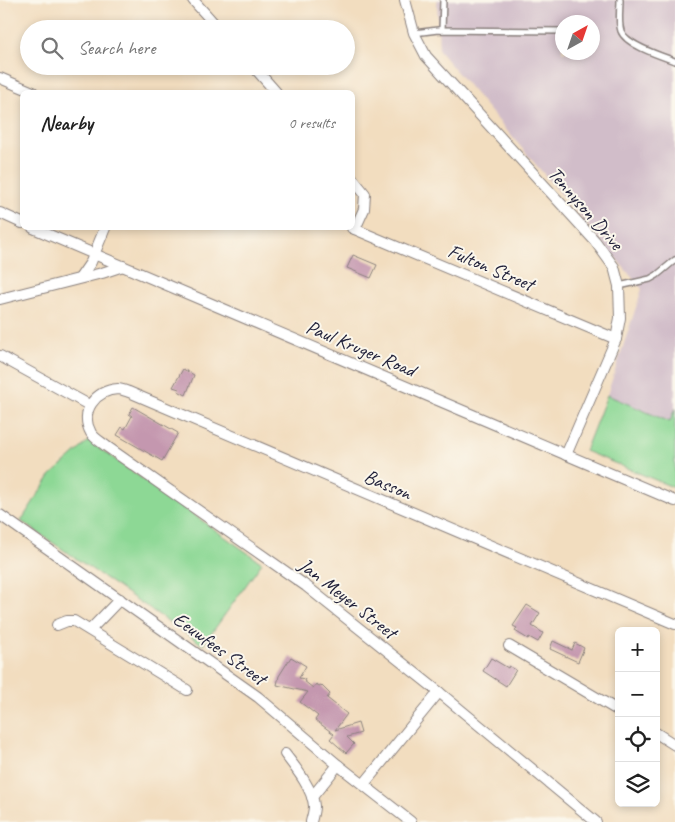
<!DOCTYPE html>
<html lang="en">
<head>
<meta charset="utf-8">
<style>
  :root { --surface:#fff; --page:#f6f6f6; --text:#222; --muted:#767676; --line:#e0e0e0 }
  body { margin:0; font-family:Caveat,sans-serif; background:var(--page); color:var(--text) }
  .controls { position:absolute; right:15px; bottom:15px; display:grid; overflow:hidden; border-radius:8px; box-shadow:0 2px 8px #0003 }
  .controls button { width:45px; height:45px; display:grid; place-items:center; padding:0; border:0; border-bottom:1px solid var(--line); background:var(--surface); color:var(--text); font:25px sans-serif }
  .compass { position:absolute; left:555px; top:15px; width:45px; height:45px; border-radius:50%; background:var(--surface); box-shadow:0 2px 8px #0003; rotate:40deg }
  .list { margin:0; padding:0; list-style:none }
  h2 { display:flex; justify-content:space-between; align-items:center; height:65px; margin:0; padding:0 20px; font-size:21px }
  h2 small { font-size:16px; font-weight:400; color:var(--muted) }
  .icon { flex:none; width:28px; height:28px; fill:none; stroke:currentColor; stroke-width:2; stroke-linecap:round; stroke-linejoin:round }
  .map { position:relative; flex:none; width:675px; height:822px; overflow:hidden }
  .search { position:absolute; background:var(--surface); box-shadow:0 2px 8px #0003; left:20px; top:20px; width:335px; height:55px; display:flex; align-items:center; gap:12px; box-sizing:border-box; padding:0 18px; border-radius:28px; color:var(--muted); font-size:19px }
  .panel { position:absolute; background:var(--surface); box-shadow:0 2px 8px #0003; left:20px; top:90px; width:335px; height:140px; border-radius:8px }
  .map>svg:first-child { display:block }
  .industrial { fill:#d1bdc9; fill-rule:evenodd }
  .green { fill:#8dd895; stroke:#587d68 }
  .building { fill:#c497af }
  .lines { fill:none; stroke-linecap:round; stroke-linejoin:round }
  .lane-casing { stroke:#8a807d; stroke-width:8 }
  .street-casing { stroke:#8a807d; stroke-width:12 }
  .lane { stroke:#fff; stroke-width:5 }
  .street { stroke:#fff; stroke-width:10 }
  .labels { text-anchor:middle; stroke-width:4; stroke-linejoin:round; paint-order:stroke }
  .street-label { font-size:20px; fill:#22223b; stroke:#fbf7ec }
</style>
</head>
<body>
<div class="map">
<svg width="675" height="822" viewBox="0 0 675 822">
  <rect width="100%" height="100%" fill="#fbf7ec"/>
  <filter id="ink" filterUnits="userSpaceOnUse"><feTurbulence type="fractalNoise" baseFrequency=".02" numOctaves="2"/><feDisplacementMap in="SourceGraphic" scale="10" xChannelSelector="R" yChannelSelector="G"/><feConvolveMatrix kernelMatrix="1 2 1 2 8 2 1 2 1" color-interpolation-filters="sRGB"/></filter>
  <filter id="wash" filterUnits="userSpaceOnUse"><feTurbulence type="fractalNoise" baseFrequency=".0096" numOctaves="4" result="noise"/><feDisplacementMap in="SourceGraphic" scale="20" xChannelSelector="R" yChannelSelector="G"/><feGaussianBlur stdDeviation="1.12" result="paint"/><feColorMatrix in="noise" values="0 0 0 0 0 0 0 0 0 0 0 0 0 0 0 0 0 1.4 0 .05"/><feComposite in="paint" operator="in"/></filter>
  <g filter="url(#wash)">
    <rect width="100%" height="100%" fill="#f2ddbf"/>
    <!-- industrial -->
    <path class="industrial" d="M 437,0 L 675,0 L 675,408 L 671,422 L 607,395 L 642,289 L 439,51 ZM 562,22 L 592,22 L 592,52 L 562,52 Z"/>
    <!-- green -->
    <g class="green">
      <polygon points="607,395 670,422 675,408 675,488 585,451"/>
      <polygon points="89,441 262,563 203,645 21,521 50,476"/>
    </g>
    <g id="blocks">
      <!-- building -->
      <g class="building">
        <polygon points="353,255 377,265 371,278 347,268"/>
        <polygon points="183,369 194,375 186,395 178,391 179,389 173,387"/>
        <polygon points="133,407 178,433 162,461 117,435 122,427 125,429 132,416 129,414"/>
        <polygon points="527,605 540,613 532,626 543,633 538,642 529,637 528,639 515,631 517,628 513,626"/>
        <polygon points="553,641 572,650 575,643 584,648 578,662 550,649"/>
        <polygon points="291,657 306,666 299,678 305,679 304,681 313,688 316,684 319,686 321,685 330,694 327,698 347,714 335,730 358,723 361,733 347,737 354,744 346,753 330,739 334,734 315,720 318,716 300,702 308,692 277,685 279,676"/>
        <polygon points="491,658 508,668 509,666 516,670 506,686 483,671"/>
      </g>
    </g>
  </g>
  <g filter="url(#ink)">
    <use href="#blocks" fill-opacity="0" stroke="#8a807d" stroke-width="1"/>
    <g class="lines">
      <!-- lane casing -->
      <g class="lane-casing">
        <g id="lane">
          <path d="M 620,0 C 620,10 618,22 621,31 C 626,45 661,56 675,61"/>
          <polyline points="442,30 443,0"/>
          <polyline points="414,33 438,30 561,31"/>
          <polyline points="619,286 650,279 657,275 675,260"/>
        </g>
      </g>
      <!-- street casing -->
      <g class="street-casing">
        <g id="street">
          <polyline points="193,0 219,29"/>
          <polyline points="405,0 414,33 426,56 595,241 614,267 619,286 620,318 616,339 566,455"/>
          <polyline points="253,66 276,92"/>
          <polyline points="0,78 33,92"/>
          <polyline points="352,178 365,194 364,209 355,229"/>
          <polyline points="0,213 22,223"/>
          <polyline points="33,228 675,501"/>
          <polyline points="352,228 616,339"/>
          <polyline points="80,278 91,262 105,228"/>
          <polyline points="0,299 102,273 123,266"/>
          <polyline points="0,356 89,405"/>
          <polyline points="0,515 258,697 338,765 411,822"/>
          <polyline points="57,625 67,621 74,621 187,690"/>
          <polyline points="90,630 120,599"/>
          <polyline points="509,646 619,711"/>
          <polyline points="656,733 675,745"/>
          <path d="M 285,754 C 295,767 313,789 314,806 C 314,812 312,817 311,822"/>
          <polyline points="364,784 439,692"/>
          <polyline points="312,797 338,765"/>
          <path d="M 596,822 L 439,692 L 306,586 L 106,446 C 101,442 94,438 91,433 C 79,412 95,390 118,389 C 121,389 126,391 129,392 L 675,624"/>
        </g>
      </g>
      <!-- lane -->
      <use href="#lane" class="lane"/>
      <!-- street -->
      <use href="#street" class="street"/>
    </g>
  </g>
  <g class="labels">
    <!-- street labels -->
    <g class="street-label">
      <text transform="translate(586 208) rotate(49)" y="7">Tennyson Drive</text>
      <text transform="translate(491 267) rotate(23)" y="7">Fulton Street</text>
      <text transform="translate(361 348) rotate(23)" y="7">Paul Kruger Road</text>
      <text transform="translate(388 484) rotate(23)" y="7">Basson</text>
      <text transform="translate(348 598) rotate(38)" y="7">Jan Meyer Street</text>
      <text transform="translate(220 648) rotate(36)" y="7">Eeuwfees Street</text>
    </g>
  </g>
</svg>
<div class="controls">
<button>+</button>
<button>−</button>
<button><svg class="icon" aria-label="locate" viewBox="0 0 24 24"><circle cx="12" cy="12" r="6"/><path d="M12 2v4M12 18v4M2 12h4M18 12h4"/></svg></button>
<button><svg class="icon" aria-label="layers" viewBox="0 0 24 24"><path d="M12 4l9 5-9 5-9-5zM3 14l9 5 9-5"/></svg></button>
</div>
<svg class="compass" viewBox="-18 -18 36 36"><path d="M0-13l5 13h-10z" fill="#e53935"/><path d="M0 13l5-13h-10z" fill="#767676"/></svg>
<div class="search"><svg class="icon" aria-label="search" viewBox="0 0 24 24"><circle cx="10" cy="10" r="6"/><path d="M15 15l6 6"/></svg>Search here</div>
<section class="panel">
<h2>Nearby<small>0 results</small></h2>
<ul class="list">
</ul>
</section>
</div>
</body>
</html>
